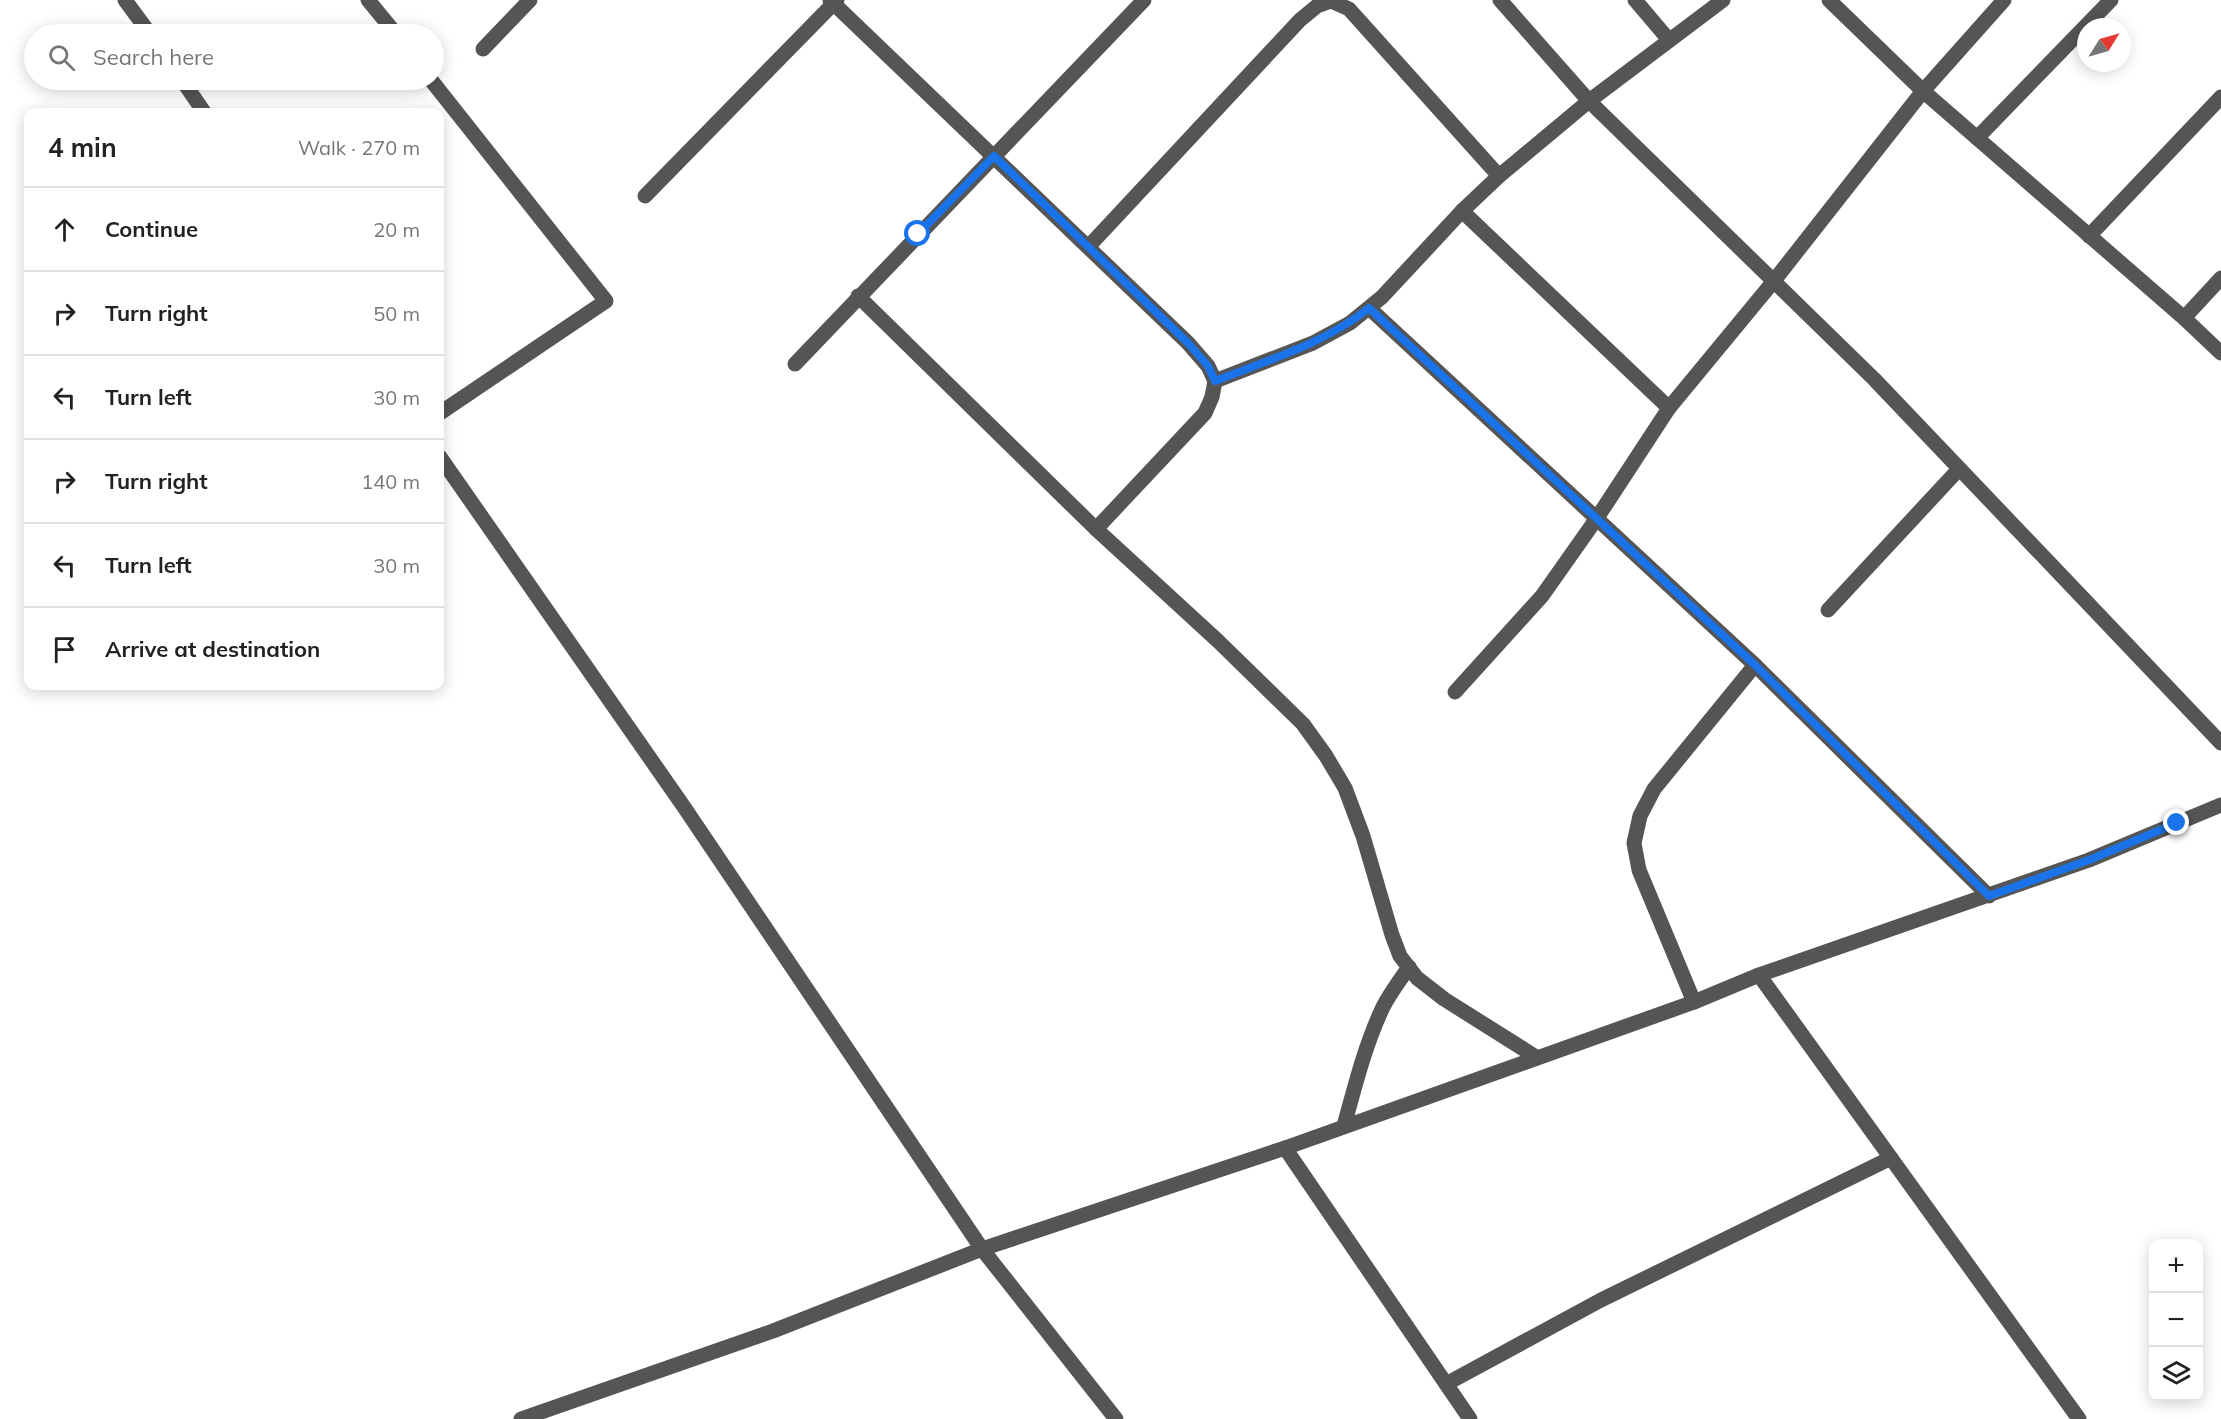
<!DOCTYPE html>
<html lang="en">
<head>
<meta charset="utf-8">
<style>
  :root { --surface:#fff; --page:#f6f6f6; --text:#222; --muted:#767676; --line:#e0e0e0 }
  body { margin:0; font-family:Mulish,sans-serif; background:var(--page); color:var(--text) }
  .controls { position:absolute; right:18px; bottom:18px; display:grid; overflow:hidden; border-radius:12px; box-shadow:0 3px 15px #0003 }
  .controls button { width:54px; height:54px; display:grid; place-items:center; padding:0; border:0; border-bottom:2px solid var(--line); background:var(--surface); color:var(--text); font:30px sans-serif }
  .compass { position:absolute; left:2077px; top:18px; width:54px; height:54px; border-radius:50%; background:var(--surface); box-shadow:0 3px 15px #0003; rotate:53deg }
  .stop { position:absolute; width:18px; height:18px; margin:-14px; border:4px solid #1a73e8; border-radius:50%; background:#fff }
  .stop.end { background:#1a73e8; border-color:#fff; box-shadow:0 2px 6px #0008 }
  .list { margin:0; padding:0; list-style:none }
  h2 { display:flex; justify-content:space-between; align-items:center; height:78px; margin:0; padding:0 24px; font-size:26px }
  h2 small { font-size:20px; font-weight:400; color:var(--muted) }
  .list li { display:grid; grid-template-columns:39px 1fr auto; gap:18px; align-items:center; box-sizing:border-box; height:84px; padding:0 24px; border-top:2px solid var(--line) }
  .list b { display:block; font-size:22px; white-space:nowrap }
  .list em { font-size:20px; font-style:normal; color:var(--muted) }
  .icon { flex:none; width:33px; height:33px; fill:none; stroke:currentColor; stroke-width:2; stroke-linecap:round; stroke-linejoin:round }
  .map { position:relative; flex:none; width:2221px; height:1419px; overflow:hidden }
  .search { position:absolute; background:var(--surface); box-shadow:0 3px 15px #0003; left:24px; top:24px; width:420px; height:66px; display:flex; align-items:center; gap:15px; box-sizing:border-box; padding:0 21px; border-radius:33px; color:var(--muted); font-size:22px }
  .panel { position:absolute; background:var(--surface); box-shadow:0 3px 15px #0003; left:24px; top:108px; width:420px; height:582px; border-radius:12px }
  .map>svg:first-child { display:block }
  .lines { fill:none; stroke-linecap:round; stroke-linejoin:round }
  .minor { stroke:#555; stroke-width:15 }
  .route { stroke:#1a73e8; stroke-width:8 }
</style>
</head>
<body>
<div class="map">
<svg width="2221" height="1419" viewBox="0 0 2221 1419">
  <rect width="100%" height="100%" fill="#fff"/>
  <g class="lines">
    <!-- minor -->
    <g class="minor">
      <polyline points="125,0 150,34"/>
      <polyline points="368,0 396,34"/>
      <polyline points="830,0 1188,343 1208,366 1215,381 1212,397 1205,413 1096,529"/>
      <polyline points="1500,0 1589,101 1874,379 2221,743"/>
      <polyline points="1635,0 1669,40"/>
      <polyline points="1829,0 1923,91 2184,318 2221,353"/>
      <polyline points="483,49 530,0"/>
      <polyline points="182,80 204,112"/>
      <polyline points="431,80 606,301 440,413"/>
      <polyline points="1977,138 2111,0"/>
      <polyline points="645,196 837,0"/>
      <polyline points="1462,211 1669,408"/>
      <polyline points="2089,236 2221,97"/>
      <polyline points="1089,246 1300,20 1317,6 1331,1 1349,9 1499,176"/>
      <polyline points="858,296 1096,529 1218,641 1303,724 1326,756 1345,788 1363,836 1392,935 1400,956 1417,978 1444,999 1536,1057"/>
      <polyline points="1369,308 1755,665 1989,896"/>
      <polyline points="2184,318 2221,278"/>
      <polyline points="795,364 1144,0"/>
      <polyline points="1215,381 1313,343 1350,323 1382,297 1462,211 1499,176 1589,101 1723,0"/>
      <polyline points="440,457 684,807 982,1249 1116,1419"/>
      <polyline points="1828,610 1959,469"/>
      <polyline points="1455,692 1542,596 1597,518 1669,408 1773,282 1923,91 2004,0"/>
      <polyline points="1759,975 2079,1419"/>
      <polyline points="1694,1002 1639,870 1634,843 1640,816 1654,789 1755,665"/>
      <path d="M 1344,1126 C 1355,1086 1365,1045 1383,1007 C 1390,993 1400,980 1409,967"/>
      <polyline points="1285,1148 1470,1419"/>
      <polyline points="1446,1384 1601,1300 1891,1158"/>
      <polyline points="521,1419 773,1331 982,1249 1285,1148 1694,1002 1759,975 2089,860 2221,805"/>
    </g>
  </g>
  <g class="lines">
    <!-- route -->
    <path class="route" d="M 918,234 L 994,156 L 1188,343 L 1208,366 L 1215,381 C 1268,360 1324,344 1369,308 L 1755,665 L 1989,896 L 2089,860 L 2177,823"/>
  </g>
</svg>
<div class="controls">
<button>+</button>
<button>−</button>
<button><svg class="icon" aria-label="layers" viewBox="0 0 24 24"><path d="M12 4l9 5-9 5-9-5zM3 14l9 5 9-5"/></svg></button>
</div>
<svg class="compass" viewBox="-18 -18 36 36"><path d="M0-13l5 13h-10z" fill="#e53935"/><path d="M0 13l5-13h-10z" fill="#767676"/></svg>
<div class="stop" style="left:918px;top:234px"></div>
<div class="stop end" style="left:2177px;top:823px"></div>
<div class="search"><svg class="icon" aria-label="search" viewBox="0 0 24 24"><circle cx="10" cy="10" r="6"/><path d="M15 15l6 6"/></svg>Search here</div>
<section class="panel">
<h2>4 min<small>Walk · 270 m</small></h2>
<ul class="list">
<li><svg class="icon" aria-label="ahead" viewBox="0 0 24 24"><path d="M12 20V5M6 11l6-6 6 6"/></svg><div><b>Continue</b></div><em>20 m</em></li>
<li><svg class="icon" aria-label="right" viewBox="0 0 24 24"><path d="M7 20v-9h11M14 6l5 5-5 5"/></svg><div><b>Turn right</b></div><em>50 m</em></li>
<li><svg class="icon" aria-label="left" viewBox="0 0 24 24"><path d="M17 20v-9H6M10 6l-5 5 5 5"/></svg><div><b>Turn left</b></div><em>30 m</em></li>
<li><svg class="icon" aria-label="right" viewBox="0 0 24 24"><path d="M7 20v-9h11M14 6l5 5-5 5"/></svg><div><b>Turn right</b></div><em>140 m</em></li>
<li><svg class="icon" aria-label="left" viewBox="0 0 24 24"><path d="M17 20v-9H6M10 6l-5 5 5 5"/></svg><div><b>Turn left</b></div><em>30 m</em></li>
<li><svg class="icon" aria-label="arrive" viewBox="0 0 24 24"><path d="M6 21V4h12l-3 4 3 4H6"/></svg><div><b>Arrive at destination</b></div></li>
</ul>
</section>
</div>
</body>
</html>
